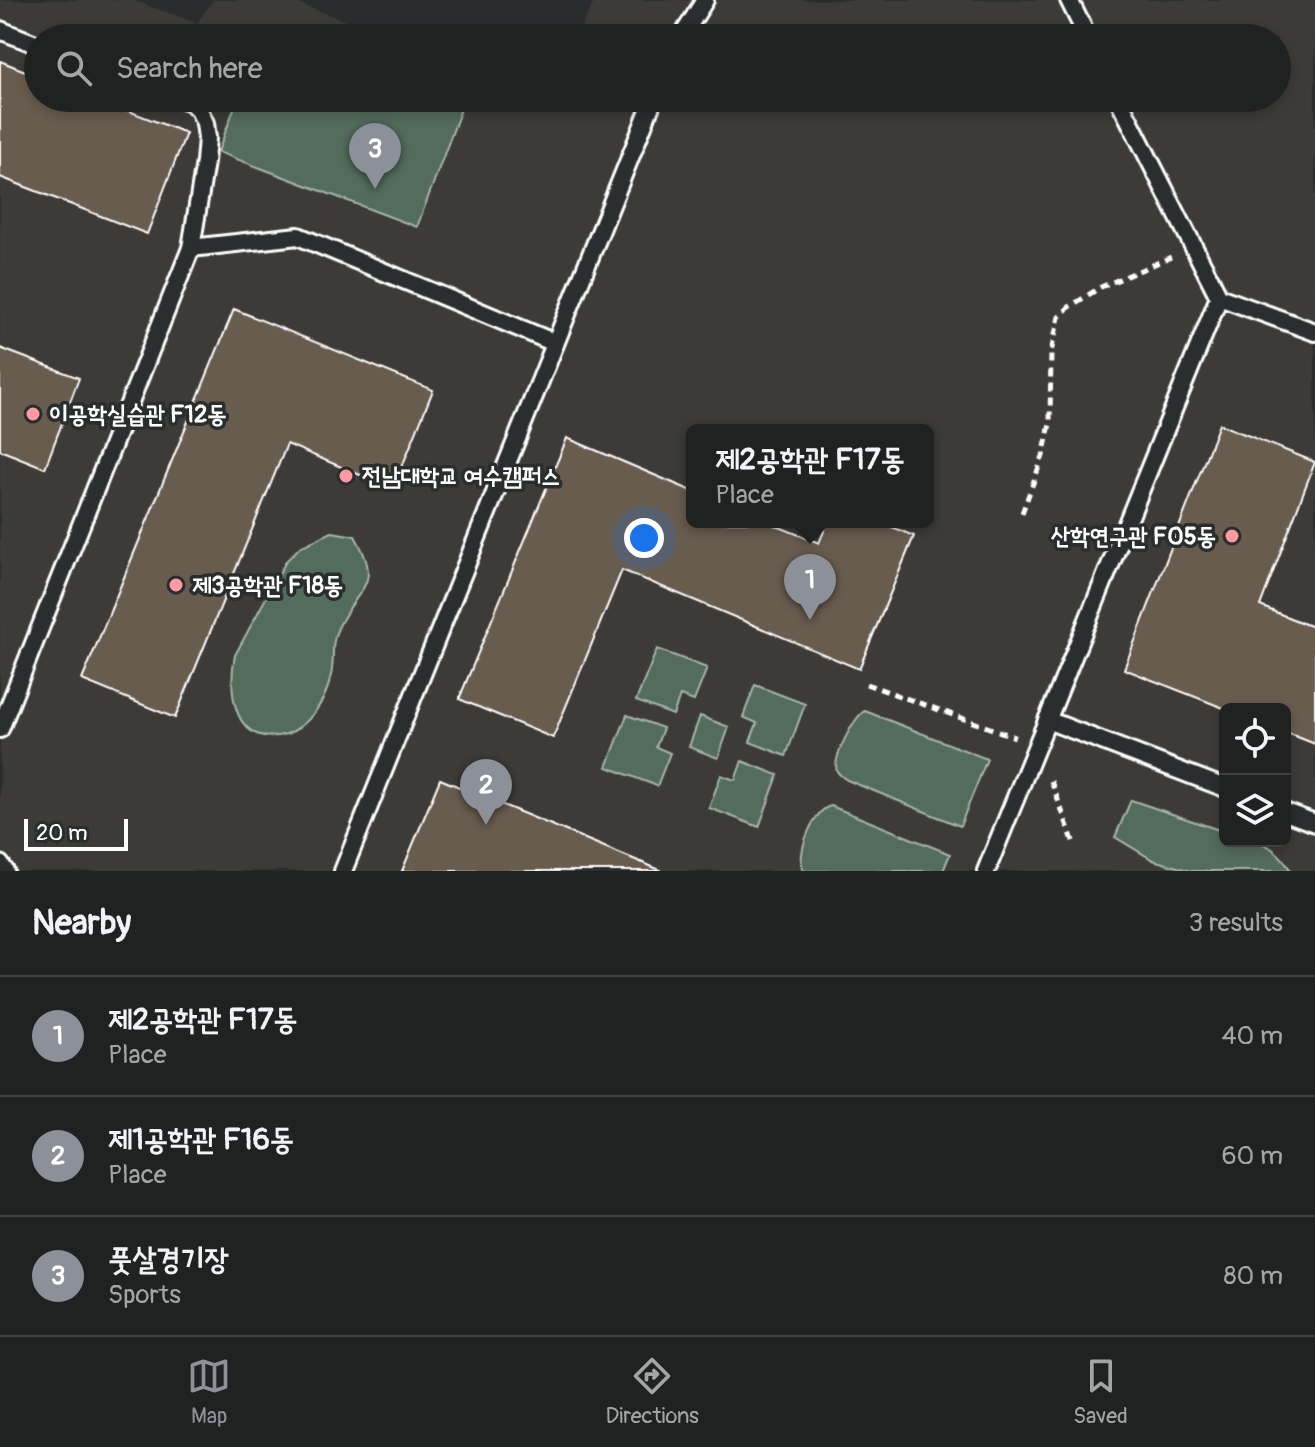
<!DOCTYPE html>
<html lang="en">
<head>
<meta charset="utf-8">
<style>
  :root { --surface:#202222; --page:#2d2f2f; --text:#f1f3f6; --muted:#a2a4a5; --line:#3d3f40; --accent:#8c9099 }
  body { margin:0; font-family:Pangolin,"Poor Story",sans-serif; background:var(--page); color:var(--text) }
  .controls { position:absolute; right:24px; bottom:24px; display:grid; overflow:hidden; border-radius:12px; box-shadow:0 4px 12px #0003 }
  .controls button { width:72px; height:72px; display:grid; place-items:center; padding:0; border:0; border-bottom:2px solid var(--line); background:var(--surface); color:var(--text); font:40px sans-serif }
  .scale { position:absolute; left:24px; bottom:20px; width:104px; box-sizing:border-box; padding-left:8px; border:4px solid #fff; border-top:0; font-size:22px; line-height:28px; white-space:nowrap; color:#fff; -webkit-text-stroke:6px #2a2d2e; paint-order:stroke }
  .you { position:absolute; left:644px; top:538px; width:28px; height:28px; margin:-20px; border:6px solid #fff; border-radius:50%; background:#1a73e8; box-shadow:0 0 0 12px #1a73e833 }
  .badge { display:grid; place-items:center; width:52px; height:52px; border-radius:50%; background:var(--accent); color:#fff; font-size:26px; font-weight:700 }
  .pin { position:absolute; translate:-50% -66px; filter:drop-shadow(0 2px 4px #0008) }
  .pin::after { content:''; position:absolute; top:42px; width:28px; height:24px; background:inherit; clip-path:polygon(0 0,100% 0,50% 100%) }
  .popup { position:absolute; left:686px; top:424px; width:248px; height:104px; box-sizing:border-box; display:grid; place-content:center; border-radius:12px; background:var(--surface); filter:drop-shadow(0 2px 6px #0005); font-size:26px; white-space:nowrap; color:var(--muted) }
  .popup b { font-size:30px; color:var(--text) }
  .popup::after { content:''; position:absolute; left:50%; top:100%; margin-left:-16px; border:16px solid transparent; border-top-color:var(--surface) }
  .list { margin:0; padding:0; list-style:none }
  h2 { display:flex; justify-content:space-between; align-items:center; height:104px; margin:0; padding:0 32px; font-size:34px }
  h2 small { font-size:26px; font-weight:400; color:var(--muted) }
  .list li { display:grid; grid-template-columns:52px 1fr auto; gap:24px; align-items:center; box-sizing:border-box; height:120px; padding:0 32px; border-top:2px solid var(--line) }
  .list b { display:block; font-size:30px; white-space:nowrap }
  .list p { margin:0; font-size:26px; white-space:nowrap; color:var(--muted) }
  .list em { font-size:26px; font-style:normal; color:var(--muted) }
  .icon { flex:none; width:44px; height:44px; fill:none; stroke:currentColor; stroke-width:2; stroke-linecap:round; stroke-linejoin:round }
  .map { position:relative; flex:none; width:1315px; height:871px; overflow:hidden }
  .search { position:absolute; background:var(--surface); box-shadow:0 4px 12px #0003; left:24px; right:24px; top:24px; height:88px; display:flex; align-items:center; gap:20px; box-sizing:border-box; padding:0 28px; border-radius:44px; color:var(--muted); font-size:30px }
  .sheet { height:464px; background:var(--surface) }
  nav { display:flex; justify-content:space-around; align-items:center; box-sizing:border-box; height:112px; border-top:2px solid var(--line); background:var(--surface); font-size:22px; color:var(--muted) }
  nav a { display:grid; justify-items:center; gap:4px }
  nav .on { color:var(--accent) }
  .map>svg:first-child { display:block }
  .built { fill:#3d3b38; fill-rule:evenodd }
  .green { fill:#526c5b; stroke:#a8b6ad; stroke-width:2 }
  .building { fill:#685c4f; stroke:#fff; stroke-width:2 }
  .lines { fill:none; stroke-linecap:round; stroke-linejoin:round }
  .lane-casing { stroke:#fff; stroke-width:22 }
  .path { stroke:#fff; stroke-width:5; stroke-dasharray:8 6; stroke-linecap:butt }
  .lane { stroke:#2a2d2e; stroke-width:16 }
  .poi-dot { fill:#ff9aa2; stroke:#2a2d2e; stroke-width:3 }
  .labels { text-anchor:middle; stroke-width:7; stroke-linejoin:round; paint-order:stroke }
  .poi-label { font-size:24px; font-weight:bold; fill:#fff; stroke:#2a2d2e; text-anchor:start }
</style>
</head>
<body>
<div class="map">
<svg width="1315" height="871" viewBox="0 0 1315 871">
  <rect width="100%" height="100%" fill="#2a2d2e"/>
  <filter id="ink" filterUnits="userSpaceOnUse"><feTurbulence type="fractalNoise" baseFrequency=".0125" numOctaves="2"/><feDisplacementMap in="SourceGraphic" scale="16" xChannelSelector="R" yChannelSelector="G"/><feConvolveMatrix kernelMatrix="1 2 1 2 8 2 1 2 1" color-interpolation-filters="sRGB"/></filter>
  <g filter="url(#ink)">
    <!-- built -->
    <path class="built" d="M 0,0 L 132,0 L 197,23 L 213,0 L 288,0 L 393,38 L 38,38 L 38,98 L 1277,98 L 1277,38 L 576,38 L 595,0 L 1315,0 L 1315,871 L 0,871 ZM 692,430 L 928,430 L 928,522 L 692,522 ZM 1225,709 L 1285,709 L 1285,841 L 1225,841 Z"/>
    <!-- green -->
    <g class="green">
      <polygon points="238,98 433,98 461,109 417,227 218,152"/>
      <path d="M 332,532 L 355,536 C 384,587 358,585 338,628 C 330,644 335,658 331,675 C 328,691 320,707 309,719 C 301,727 289,735 278,736 C 232,742 228,688 235,655 L 286,561 L 300,547 Z"/>
      <polygon points="657,649 707,668 694,701 680,696 673,715 636,701"/>
      <polygon points="755,685 805,704 786,756 750,742 757,723 743,717"/>
      <path d="M 865,711 L 987,759 L 960,826 L 847,780 C 844,778 839,775 837,771 C 832,759 854,716 865,711 Z"/>
      <polygon points="627,715 663,728 656,747 670,753 657,786 607,767"/>
      <polygon points="700,716 729,727 718,758 689,747"/>
      <polygon points="742,761 778,775 759,827 709,808 721,775 735,780"/>
      <path d="M 1131,800 L 1225,832 L 1225,841 C 1260,841 1272,840 1291,871 L 1191,871 L 1153,860 L 1115,837 Z"/>
      <path d="M 831,806 L 950,854 L 943,871 L 804,871 C 795,856 813,809 831,806 Z"/>
    </g>
    <!-- building -->
    <g class="building">
      <polygon points="0,61 38,76 38,98 95,98 186,133 147,234 0,177"/>
      <polygon points="234,309 433,390 393,489 287,444 175,718 82,680"/>
      <polygon points="0,348 79,378 45,468 0,450"/>
      <polygon points="1219,424 1315,462 1260,606 1315,628 1315,744 1285,732 1285,709 1226,709 1124,669"/>
      <polygon points="567,438 692,491 692,522 767,522 819,543 828,522 880,522 914,536 859,669 622,570 553,738 459,699"/>
      <polygon points="440,779 660,870 660,871 402,871"/>
    </g>
    <g class="lines">
      <!-- lane casing -->
      <g class="lane-casing">
        <g id="lane">
          <polyline points="1069,0 1088,38"/>
          <polyline points="0,30 38,45"/>
          <polyline points="681,38 705,0"/>
          <polyline points="1118,98 1219,297 1315,332"/>
          <polyline points="191,248 298,236 555,343"/>
          <polyline points="1047,720 1225,788"/>
          <polyline points="0,729 191,248 205,162 207,138 205,123 199,110 191,102 180,98"/>
          <polyline points="1285,812 1315,823"/>
          <polyline points="0,864 5,871"/>
          <polyline points="343,871 654,98"/>
          <polyline points="986,871 1219,297"/>
        </g>
      </g>
      <!-- path -->
      <g class="path">
        <polyline points="1022,513 1043,456 1050,424 1051,352 1059,317 1069,307 1101,287 1171,257"/>
        <polyline points="866,684 1015,737"/>
        <polyline points="1051,781 1075,846"/>
      </g>
      <!-- lane -->
      <use href="#lane" class="lane"/>
    </g>
  </g>
  <!-- markers -->
  <g class="poi-dot">
    <circle cx="33" cy="414" r="8"/>
    <circle cx="346" cy="476" r="8"/>
    <circle cx="1232" cy="536" r="8"/>
    <circle cx="176" cy="585" r="8"/>
  </g>
  <g class="labels">
    <!-- poi labels -->
    <g class="poi-label">
      <text x="49" y="422">이공학실습관 F12동</text>
      <text x="362" y="484">전남대학교 여수캠퍼스</text>
      <text x="1216" y="544" text-anchor="end">산학연구관 F05동</text>
      <text x="192" y="593">제3공학관 F18동</text>
    </g>
  </g>
</svg>
<div class="controls">
<button><svg class="icon" aria-label="locate" viewBox="0 0 24 24"><circle cx="12" cy="12" r="6"/><path d="M12 2v4M12 18v4M2 12h4M18 12h4"/></svg></button>
<button><svg class="icon" aria-label="layers" viewBox="0 0 24 24"><path d="M12 4l9 5-9 5-9-5zM3 14l9 5 9-5"/></svg></button>
</div>
<div class="scale">20 m</div>
<div class="you"></div>
<div class="pin badge" style="left:810px;top:620px">1</div>
<div class="popup"><b>제2공학관 F17동</b>Place</div>
<div class="pin badge" style="left:486px;top:825px">2</div>
<div class="pin badge" style="left:375px;top:189px">3</div>
<div class="search"><svg class="icon" aria-label="search" viewBox="0 0 24 24"><circle cx="10" cy="10" r="6"/><path d="M15 15l6 6"/></svg>Search here</div>
</div>
<section class="sheet">
<h2>Nearby<small>3 results</small></h2>
<ul class="list">
<li><span class="badge">1</span><div><b>제2공학관 F17동</b><p>Place</p></div><em>40 m</em></li>
<li><span class="badge">2</span><div><b>제1공학관 F16동</b><p>Place</p></div><em>60 m</em></li>
<li><span class="badge">3</span><div><b>풋살경기장</b><p>Sports</p></div><em>80 m</em></li>
</ul>
</section>
<nav>
<a class="on"><svg class="icon" aria-label="map" viewBox="0 0 24 24"><path d="M3 6l6-2 6 2 6-2v14l-6 2-6-2-6 2zM9 4v14M15 6v14"/></svg>Map</a>
<a><svg class="icon" aria-label="directions" viewBox="0 0 24 24"><path d="M12 3l9 9-9 9-9-9zM9 14v-3h6M13 9l2 2-2 2"/></svg>Directions</a>
<a><svg class="icon" aria-label="saved" viewBox="0 0 24 24"><path d="M7 4h10v16l-5-4-5 4z"/></svg>Saved</a>
</nav>
</body>
</html>
